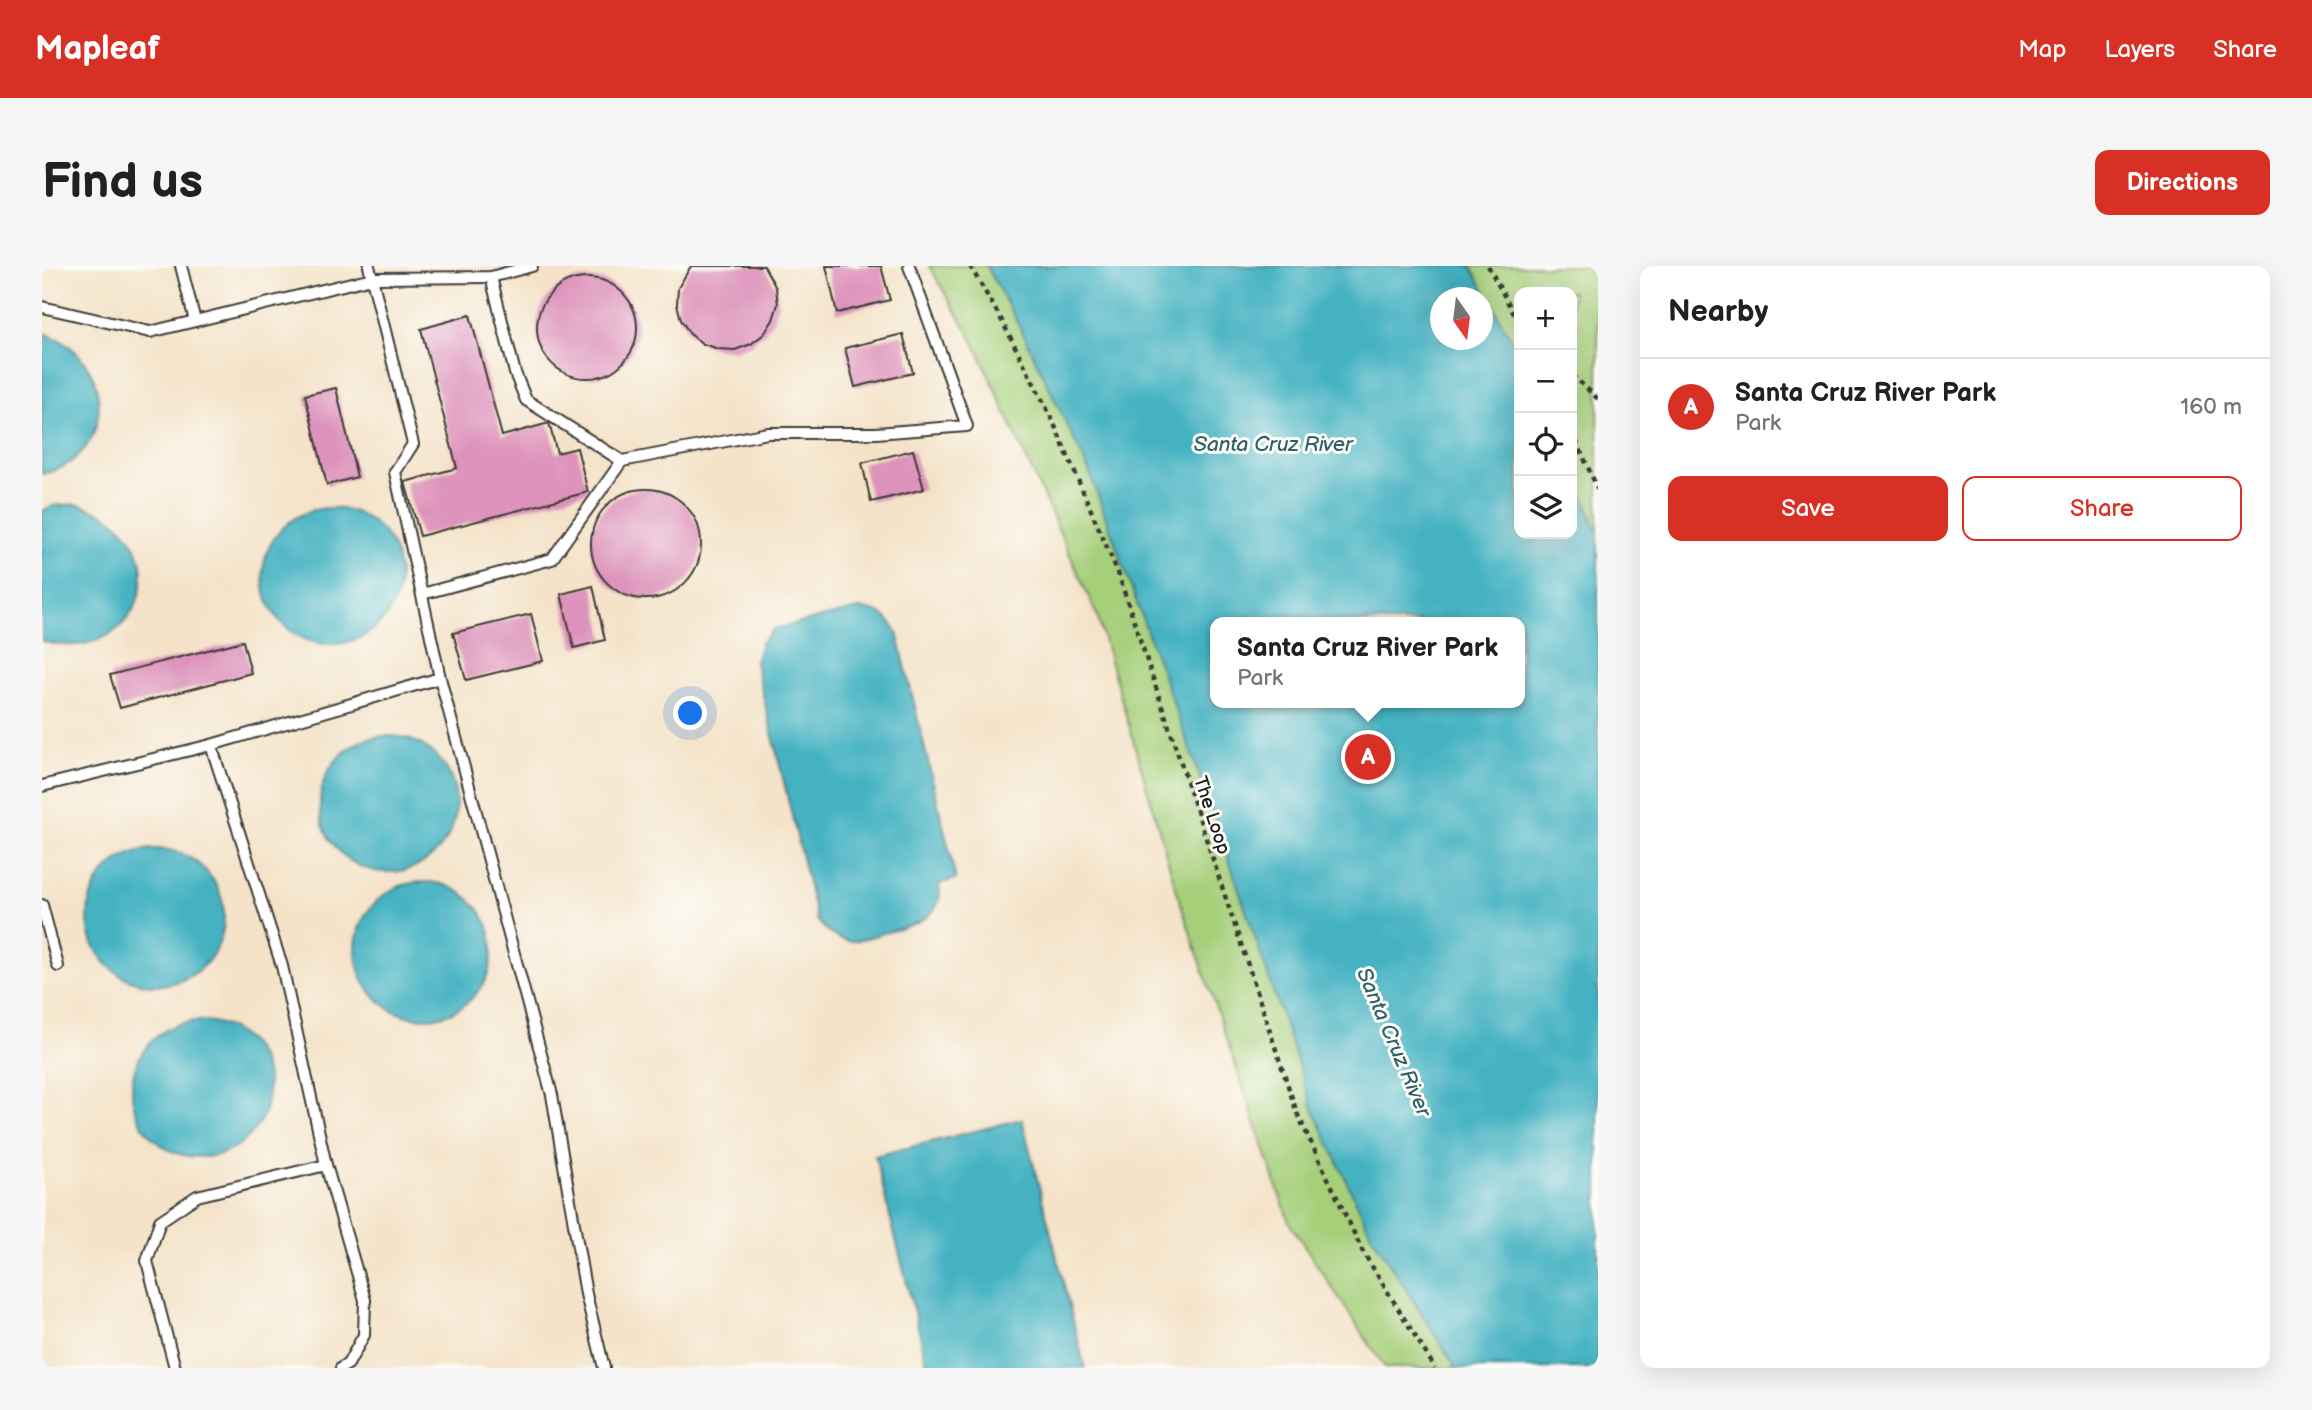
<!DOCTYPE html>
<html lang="en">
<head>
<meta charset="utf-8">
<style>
  :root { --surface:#fff; --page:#f6f6f6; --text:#202124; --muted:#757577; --line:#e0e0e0; --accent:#d93025 }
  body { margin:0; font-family:"Balsamiq Sans",sans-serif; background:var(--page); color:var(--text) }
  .controls { position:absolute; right:21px; top:21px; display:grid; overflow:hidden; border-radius:14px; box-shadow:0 7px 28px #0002 }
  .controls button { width:63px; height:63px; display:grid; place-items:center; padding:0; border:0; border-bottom:2px solid var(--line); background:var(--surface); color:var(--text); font:35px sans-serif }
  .compass { position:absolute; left:1388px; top:21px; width:63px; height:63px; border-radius:50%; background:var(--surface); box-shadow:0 7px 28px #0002; rotate:166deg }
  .you { position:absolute; left:649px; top:448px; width:24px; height:24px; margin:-18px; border:5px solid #fff; border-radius:50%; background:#1a73e8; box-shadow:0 0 0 10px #1a73e833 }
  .badge { display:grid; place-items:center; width:46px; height:46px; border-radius:50%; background:var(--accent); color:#fff; font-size:23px; font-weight:700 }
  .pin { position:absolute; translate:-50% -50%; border:4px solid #fff; box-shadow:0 2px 7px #0006 }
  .popup { position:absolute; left:1168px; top:351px; width:315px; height:91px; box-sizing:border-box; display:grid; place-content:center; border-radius:14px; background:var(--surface); filter:drop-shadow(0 2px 5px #0005); font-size:23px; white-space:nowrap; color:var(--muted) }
  .popup b { font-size:26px; color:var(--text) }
  .popup::after { content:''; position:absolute; left:50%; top:100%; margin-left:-14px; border:14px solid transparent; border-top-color:var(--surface) }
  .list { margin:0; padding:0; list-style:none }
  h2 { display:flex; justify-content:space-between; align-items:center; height:91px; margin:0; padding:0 28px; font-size:30px }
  h2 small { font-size:23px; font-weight:400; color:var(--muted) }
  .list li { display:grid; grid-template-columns:46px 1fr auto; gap:21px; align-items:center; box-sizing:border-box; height:98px; padding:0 28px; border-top:2px solid var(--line) }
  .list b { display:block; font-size:26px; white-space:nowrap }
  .list p { margin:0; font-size:23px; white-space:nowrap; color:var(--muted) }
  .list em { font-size:23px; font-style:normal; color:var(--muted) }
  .actions { display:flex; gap:14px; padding:21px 28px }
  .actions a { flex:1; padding:16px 0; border:2px solid var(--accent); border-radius:14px; text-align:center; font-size:24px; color:var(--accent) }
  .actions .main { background:var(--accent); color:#fff }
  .icon { flex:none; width:38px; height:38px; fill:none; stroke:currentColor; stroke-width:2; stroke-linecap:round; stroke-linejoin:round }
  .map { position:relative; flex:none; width:1556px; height:1102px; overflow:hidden; border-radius:14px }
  header { display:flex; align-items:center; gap:42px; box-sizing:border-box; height:98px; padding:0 35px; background:var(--accent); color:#fff }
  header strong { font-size:33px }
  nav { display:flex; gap:38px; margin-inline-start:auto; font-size:24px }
  .intro { display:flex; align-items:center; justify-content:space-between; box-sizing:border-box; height:168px; padding:0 42px }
  h1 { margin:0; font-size:49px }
  .button { padding:18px 32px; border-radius:14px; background:var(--accent); color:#fff; font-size:24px; font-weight:700 }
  main { display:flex; gap:42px; padding:0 42px }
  aside { flex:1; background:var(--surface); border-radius:14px; box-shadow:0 7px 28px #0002 }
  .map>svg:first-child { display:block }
  .green { fill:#a6cf7a; stroke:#61764b; stroke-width:2; fill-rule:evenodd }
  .water { fill:#45b2c2; stroke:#30676f; stroke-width:2; fill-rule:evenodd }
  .building { fill:#dd93bb }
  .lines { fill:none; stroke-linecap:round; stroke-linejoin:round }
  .service-casing { stroke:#3c3a36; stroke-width:14 }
  .path { stroke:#3c3a36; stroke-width:4.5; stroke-dasharray:5 5; stroke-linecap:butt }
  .service { stroke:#fff; stroke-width:10 }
  .labels { text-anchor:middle; stroke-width:6; stroke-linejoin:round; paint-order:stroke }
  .street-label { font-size:19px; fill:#1c1c1c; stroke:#fdfcf7 }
  .water-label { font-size:21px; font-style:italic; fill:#2e6067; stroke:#fdfcf7 }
</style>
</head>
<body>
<header>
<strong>Mapleaf</strong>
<nav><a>Map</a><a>Layers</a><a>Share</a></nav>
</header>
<div class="intro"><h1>Find us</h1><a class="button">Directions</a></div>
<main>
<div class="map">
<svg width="1556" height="1102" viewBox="0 0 1556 1102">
  <rect width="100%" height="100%" fill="#fdfcf7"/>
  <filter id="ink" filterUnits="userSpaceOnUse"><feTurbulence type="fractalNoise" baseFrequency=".0143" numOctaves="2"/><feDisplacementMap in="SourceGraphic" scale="14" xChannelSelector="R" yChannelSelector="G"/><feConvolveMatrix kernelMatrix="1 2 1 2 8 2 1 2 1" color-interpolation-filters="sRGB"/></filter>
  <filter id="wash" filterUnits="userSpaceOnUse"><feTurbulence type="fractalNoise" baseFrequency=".00686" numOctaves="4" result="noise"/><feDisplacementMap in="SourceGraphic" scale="28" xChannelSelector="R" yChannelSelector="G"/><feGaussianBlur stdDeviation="1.57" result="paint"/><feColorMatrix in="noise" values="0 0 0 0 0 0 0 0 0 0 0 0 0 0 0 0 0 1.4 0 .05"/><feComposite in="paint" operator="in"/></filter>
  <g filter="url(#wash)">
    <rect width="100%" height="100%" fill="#f4e3c9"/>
    <!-- green -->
    <path class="green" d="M 887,0 L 1556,0 L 1556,1102 L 1343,1102 L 1247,956 L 1137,633 L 1055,349 L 931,74 ZM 1477,26 L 1530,26 L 1530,268 L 1477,268 ZM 1398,32 L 1440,32 L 1440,74 L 1398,74 ZM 1174,356 L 1478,356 L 1478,437 L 1174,437 Z"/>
    <!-- water -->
    <g class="water">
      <path d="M 944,0 L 1429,0 L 1477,87 L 1477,268 L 1530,268 L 1530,201 L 1556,267 L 1556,1102 L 1414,1102 L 1330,970 L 1271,843 L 1172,550 L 1047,205 L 976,57 ZM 1398,32 L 1440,32 L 1440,74 L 1398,74 ZM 1174,356 L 1478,356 L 1478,437 L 1174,437 Z"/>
      <path d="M 0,67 C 74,87 77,192 0,208 Z"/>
      <path d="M 33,238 C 145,264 104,405 0,375 L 0,245 L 10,240 Z"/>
      <circle cx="289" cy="310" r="68"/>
      <path d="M 816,343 C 836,344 844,348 855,366 L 914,613 L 897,618 C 904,654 865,661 838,668 C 829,670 816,677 806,675 C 792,672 784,665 775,654 L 713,396 L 719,377 L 732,363 Z"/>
      <circle cx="346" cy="538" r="68"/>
      <circle cx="114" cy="651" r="68"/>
      <circle cx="382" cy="684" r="68"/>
      <circle cx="158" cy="823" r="68"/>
      <polygon points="980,853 1043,1102 886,1102 833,890"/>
    </g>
    <g id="blocks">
      <!-- building -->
      <g class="building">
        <polygon points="649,0 722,0 734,22 736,38 731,54 722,68 709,78 693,84 677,83 661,78 648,68 639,54 635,38 636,22"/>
        <polygon points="784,0 839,0 848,34 795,47"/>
        <circle cx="545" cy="62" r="50"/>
        <polygon points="428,49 460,170 507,157 515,187 535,182 546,226 378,270 363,216 415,202 379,63"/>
        <polygon points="861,68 871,107 813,121 803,82"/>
        <polygon points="294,122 315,211 285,219 263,129"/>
        <polygon points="871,184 882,223 829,236 820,197"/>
        <circle cx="604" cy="278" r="55"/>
        <polygon points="551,320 563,374 532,382 519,328"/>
        <polygon points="489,348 501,395 424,414 411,367"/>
        <polygon points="201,375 209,407 78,442 68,409"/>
      </g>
    </g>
  </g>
  <g filter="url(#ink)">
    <use href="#blocks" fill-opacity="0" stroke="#3c3a36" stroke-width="2"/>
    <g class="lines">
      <!-- service casing -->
      <g class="service-casing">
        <g id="service">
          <polyline points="139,0 153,55"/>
          <polyline points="449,11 473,107 484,134 580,195 726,167 834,167 925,160 867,0"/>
          <polyline points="0,41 108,66 330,12 449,11 490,0"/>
          <polyline points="380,328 510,293 580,195"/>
          <polyline points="398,412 510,829 544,1028 562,1102"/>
          <polyline points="169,479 240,700 284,899 323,1034 322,1069 306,1098 299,1102"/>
          <polyline points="0,520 169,479 398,412 353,206 371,178 327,0"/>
          <polyline points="0,639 16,700"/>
          <polyline points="133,1102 105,995 118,955 155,930 284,899"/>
        </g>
      </g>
      <!-- path -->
      <g class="path">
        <polyline points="928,0 959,53 1009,151 1076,307 1255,847 1321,986 1393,1102"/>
        <polyline points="1446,0 1477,57"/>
        <polyline points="1530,109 1556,133"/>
        <polyline points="1530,165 1556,224"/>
      </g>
      <!-- service -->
      <use href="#service" class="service"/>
    </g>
  </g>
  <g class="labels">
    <!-- street labels -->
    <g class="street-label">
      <text transform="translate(1171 549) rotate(72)" y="7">The Loop</text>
    </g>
    <!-- water labels -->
    <g class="water-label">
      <text x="1231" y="185">Santa Cruz River</text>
      <text transform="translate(1352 776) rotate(67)" y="7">Santa Cruz River</text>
    </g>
  </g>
</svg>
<div class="controls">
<button>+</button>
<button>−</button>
<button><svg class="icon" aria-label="locate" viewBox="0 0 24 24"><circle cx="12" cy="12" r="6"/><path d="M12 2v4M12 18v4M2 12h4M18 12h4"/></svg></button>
<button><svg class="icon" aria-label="layers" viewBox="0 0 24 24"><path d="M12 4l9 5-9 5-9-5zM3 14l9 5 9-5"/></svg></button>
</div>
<svg class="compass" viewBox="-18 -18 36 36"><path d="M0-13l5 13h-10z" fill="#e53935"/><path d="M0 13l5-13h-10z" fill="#757577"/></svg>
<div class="you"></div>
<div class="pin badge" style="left:1326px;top:491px">A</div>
<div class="popup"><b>Santa Cruz River Park</b>Park</div>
</div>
<aside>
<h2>Nearby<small></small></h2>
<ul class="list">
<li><span class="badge">A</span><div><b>Santa Cruz River Park</b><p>Park</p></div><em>160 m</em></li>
</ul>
<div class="actions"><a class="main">Save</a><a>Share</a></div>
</aside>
</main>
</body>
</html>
